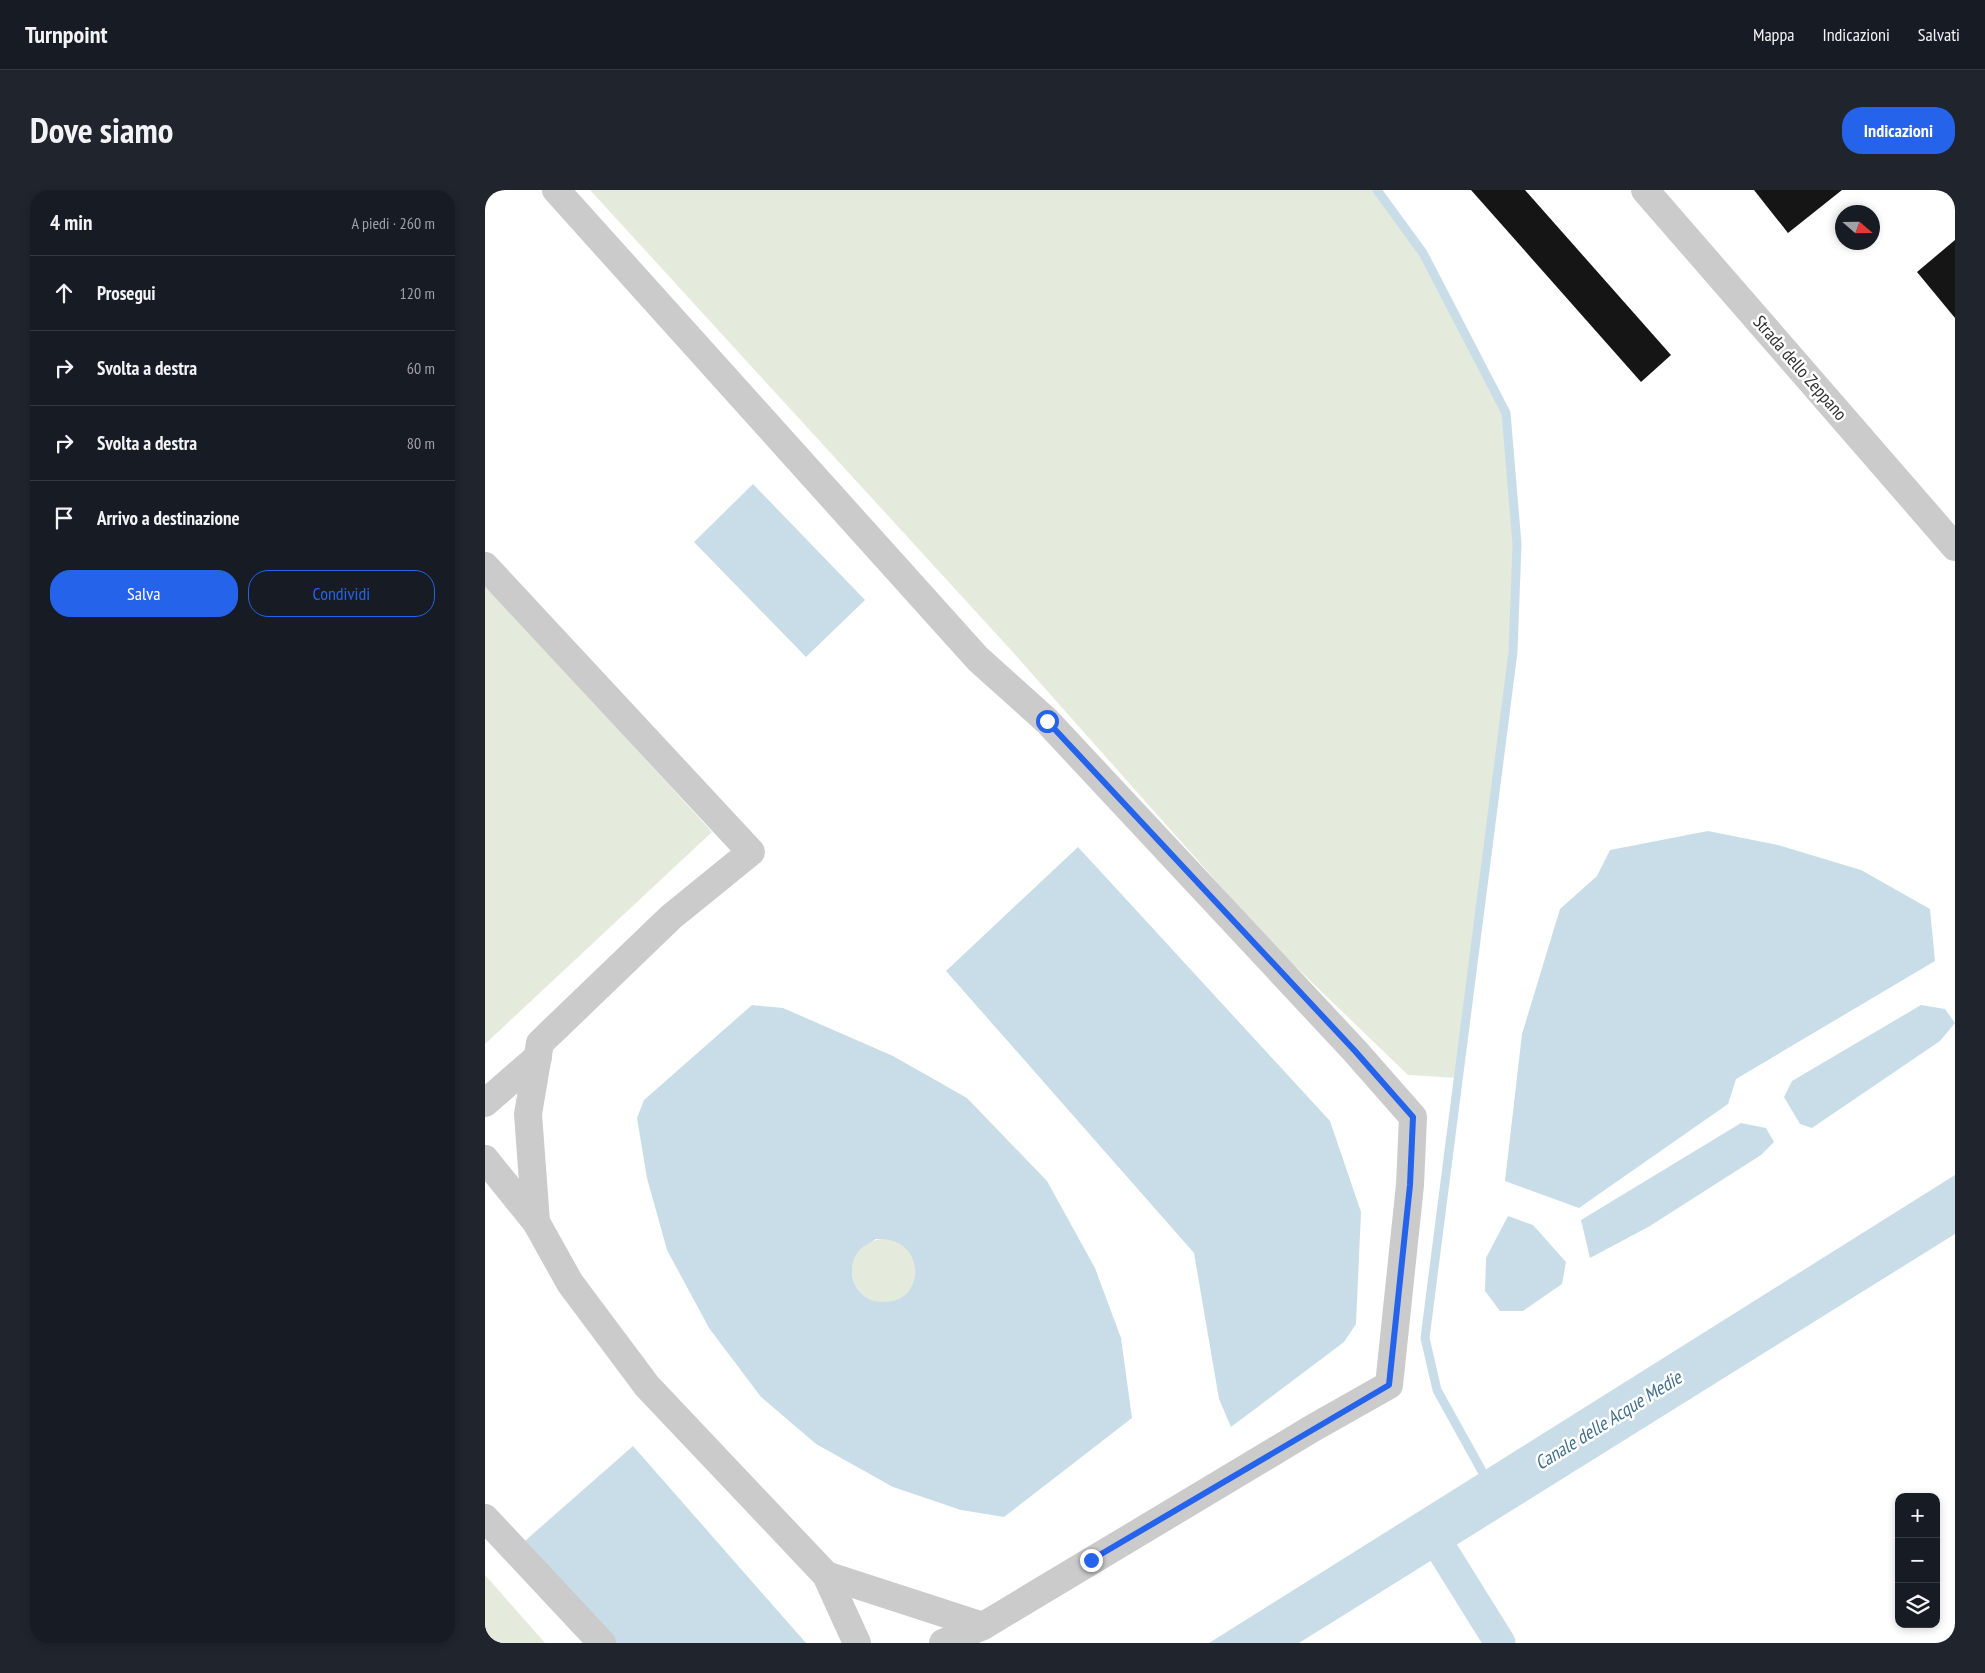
<!DOCTYPE html>
<html lang="it">
<head>
<meta charset="utf-8">
<style>
  :root { --surface:#171b24; --page:#20242c; --text:#f1f3f6; --muted:#9ea1a6; --line:#363941; --accent:#2563eb }
  body { margin:0; font-family:"PT Sans Narrow",sans-serif; background:var(--page); color:var(--text) }
  .controls { position:absolute; right:15px; bottom:15px; display:grid; overflow:hidden; border-radius:10px; box-shadow:0 2px 8px #0003 }
  .controls button { width:45px; height:45px; display:grid; place-items:center; padding:0; border:0; border-bottom:1px solid var(--line); background:var(--surface); color:var(--text); font:25px sans-serif }
  .compass { position:absolute; left:1350px; top:15px; width:45px; height:45px; border-radius:50%; background:var(--surface); box-shadow:0 2px 8px #0003; rotate:110deg }
  .stop { position:absolute; width:15px; height:15px; margin:-11px; border:4px solid #2563eb; border-radius:50%; background:#fff }
  .stop.end { background:#2563eb; border-color:#fff; box-shadow:0 1px 5px #0008 }
  .list { margin:0; padding:0; list-style:none }
  h2 { display:flex; justify-content:space-between; align-items:center; height:65px; margin:0; padding:0 20px; font-size:21px }
  h2 small { font-size:16px; font-weight:400; color:var(--muted) }
  .list li { display:grid; grid-template-columns:32px 1fr auto; gap:15px; align-items:center; box-sizing:border-box; height:75px; padding:0 20px; border-top:1px solid var(--line) }
  .list b { display:block; font-size:19px; white-space:nowrap }
  .list em { font-size:16px; font-style:normal; color:var(--muted) }
  .actions { display:flex; gap:10px; padding:15px 20px }
  .actions a { flex:1; padding:11px 0; border:1px solid var(--accent); border-radius:20px; text-align:center; font-size:18px; color:var(--accent) }
  .actions .main { background:var(--accent); color:#fff }
  .icon { flex:none; width:28px; height:28px; fill:none; stroke:currentColor; stroke-width:2; stroke-linecap:round; stroke-linejoin:round }
  .map { position:relative; flex:none; width:1470px; height:1453px; overflow:hidden; border-radius:20px }
  header { display:flex; align-items:center; gap:30px; box-sizing:border-box; height:70px; padding:0 25px; background:var(--surface); border-bottom:1px solid var(--line) }
  header strong { font-size:24px }
  nav { display:flex; gap:28px; margin-inline-start:auto; font-size:18px }
  .intro { display:flex; align-items:center; justify-content:space-between; box-sizing:border-box; height:120px; padding:0 30px }
  h1 { margin:0; font-size:35px }
  .button { padding:12px 22px; border-radius:20px; background:var(--accent); color:#fff; font-size:18px; font-weight:700 }
  main { display:flex; gap:30px; padding:0 30px }
  aside { flex:1; background:var(--surface); border-radius:20px; box-shadow:0 2px 8px #0003 }
  .map>svg:first-child { display:block }
  .green { fill:#e4eadc }
  .water { fill:#c9dde9; fill-rule:evenodd }
  .lines { fill:none; stroke-linecap:round; stroke-linejoin:round }
  .stream { stroke:#c9dde9; stroke-width:9 }
  .canal { stroke:#c9dde9; stroke-width:31 }
  .building { fill:#151515 }
  .minor { stroke:#cbcbcb; stroke-width:28 }
  .route { stroke:#2563eb; stroke-width:6 }
  .labels { text-anchor:middle; stroke-width:5; stroke-linejoin:round; paint-order:stroke }
  .street-label { font-size:18px; fill:#2e2e2e; stroke:#fff }
  .water-label { font-size:19px; font-style:italic; fill:#416e8a; stroke:#fff }
</style>
</head>
<body>
<header>
<strong>Turnpoint</strong>
<nav><a>Mappa</a><a>Indicazioni</a><a>Salvati</a></nav>
</header>
<div class="intro"><h1>Dove siamo</h1><a class="button">Indicazioni</a></div>
<main>
<aside>
<h2>4 min<small>A piedi · 260 m</small></h2>
<ul class="list">
<li><svg class="icon" aria-label="ahead" viewBox="0 0 24 24"><path d="M12 20V5M6 11l6-6 6 6"/></svg><div><b>Prosegui</b></div><em>120 m</em></li>
<li><svg class="icon" aria-label="right" viewBox="0 0 24 24"><path d="M7 20v-9h11M14 6l5 5-5 5"/></svg><div><b>Svolta a destra</b></div><em>60 m</em></li>
<li><svg class="icon" aria-label="right" viewBox="0 0 24 24"><path d="M7 20v-9h11M14 6l5 5-5 5"/></svg><div><b>Svolta a destra</b></div><em>80 m</em></li>
<li><svg class="icon" aria-label="arrive" viewBox="0 0 24 24"><path d="M6 21V4h12l-3 4 3 4H6"/></svg><div><b>Arrivo a destinazione</b></div></li>
</ul>
<div class="actions"><a class="main">Salva</a><a>Condividi</a></div>
</aside>
<div class="map">
<svg width="1470" height="1453" viewBox="0 0 1470 1453">
  <rect width="100%" height="100%" fill="#fff"/>
  <!-- green -->
  <g class="green">
    <polygon points="105,0 892,0 938,63 1021,223 1032,354 1028,462 973,888 923,885 786,753 525,459"/>
    <polygon points="0,394 227,642 0,854"/>
    <circle cx="399" cy="1081" r="32"/>
    <polygon points="0,1385 60,1453 0,1453"/>
  </g>
  <!-- water -->
  <g class="water">
    <polygon points="268,294 380,410 321,467 209,352"/>
    <polygon points="1223,641 1293,655 1376,680 1445,719 1450,771 1251,889 1243,914 1094,1018 1020,991 1037,844 1075,719 1112,686 1125,660"/>
    <polygon points="593,657 845,931 876,1022 871,1134 859,1152 746,1237 734,1209 709,1063 461,781"/>
    <path d="M 267,815 L 298,818 L 408,866 L 482,908 L 562,991 L 610,1078 L 636,1148 L 647,1228 L 519,1327 L 476,1320 L 408,1297 L 331,1254 L 276,1207 L 224,1138 L 182,1060 L 162,988 L 152,928 L 159,910 ZM 391,1049 C 443,1046 441,1113 399,1112 C 389,1112 381,1109 375,1102 C 363,1089 365,1068 378,1057 C 382,1054 387,1052 391,1049 Z"/>
    <polygon points="1436,815 1460,819 1470,833 1455,851 1327,938 1315,934 1299,907 1307,891"/>
    <polygon points="1256,933 1281,938 1289,952 1276,965 1165,1036 1105,1068 1096,1030"/>
    <polygon points="1470,985 1470,1044 814,1453 724,1453"/>
    <polygon points="1023,1026 1048,1035 1081,1072 1077,1094 1038,1121 1015,1121 1000,1101 1001,1068"/>
    <polygon points="148,1256 321,1453 116,1453 33,1357"/>
  </g>
  <g class="lines">
    <!-- stream -->
    <polyline class="stream" points="892,0 938,63 1021,223 1032,354 1028,462 940,1148 952,1200 1003,1292"/>
    <!-- canal -->
    <polyline class="canal" points="949,1347 1015,1453"/>
  </g>
  <!-- building -->
  <g class="building">
    <polygon points="986,0 1040,0 1186,165 1156,192"/>
    <polygon points="1269,0 1357,0 1303,43"/>
    <polygon points="1470,50 1470,128 1432,82"/>
  </g>
  <g class="lines">
    <!-- minor -->
    <g class="minor">
      <polyline points="1160,0 1470,357"/>
      <polyline points="0,376 266,662 186,727 55,853 43,924 51,1032 85,1093 162,1196 341,1385 498,1436 828,1238 904,1195 925,995 928,927 870,861 562,531 493,469 71,0"/>
      <polyline points="0,913 53,867"/>
      <polyline points="0,969 51,1032"/>
      <polyline points="0,1328 117,1453"/>
      <polyline points="341,1385 372,1453"/>
      <polyline points="458,1453 498,1436"/>
    </g>
  </g>
  <g class="lines">
    <!-- route -->
    <polyline class="route" points="562,531 870,861 928,927 925,995 904,1195 606,1370"/>
  </g>
  <g class="labels">
    <!-- street labels -->
    <g class="street-label">
      <text transform="translate(1315 178) rotate(49)" y="6">Strada dello Zeppano</text>
    </g>
    <!-- water labels -->
    <g class="water-label">
      <text transform="translate(1123 1230) rotate(-32)" y="7">Canale delle Acque Medie</text>
    </g>
  </g>
</svg>
<div class="controls">
<button>+</button>
<button>−</button>
<button><svg class="icon" aria-label="layers" viewBox="0 0 24 24"><path d="M12 4l9 5-9 5-9-5zM3 14l9 5 9-5"/></svg></button>
</div>
<svg class="compass" viewBox="-18 -18 36 36"><path d="M0-13l5 13h-10z" fill="#e53935"/><path d="M0 13l5-13h-10z" fill="#9ea1a6"/></svg>
<div class="stop" style="left:562px;top:531px"></div>
<div class="stop end" style="left:606px;top:1370px"></div>
</div>
</main>
</body>
</html>
